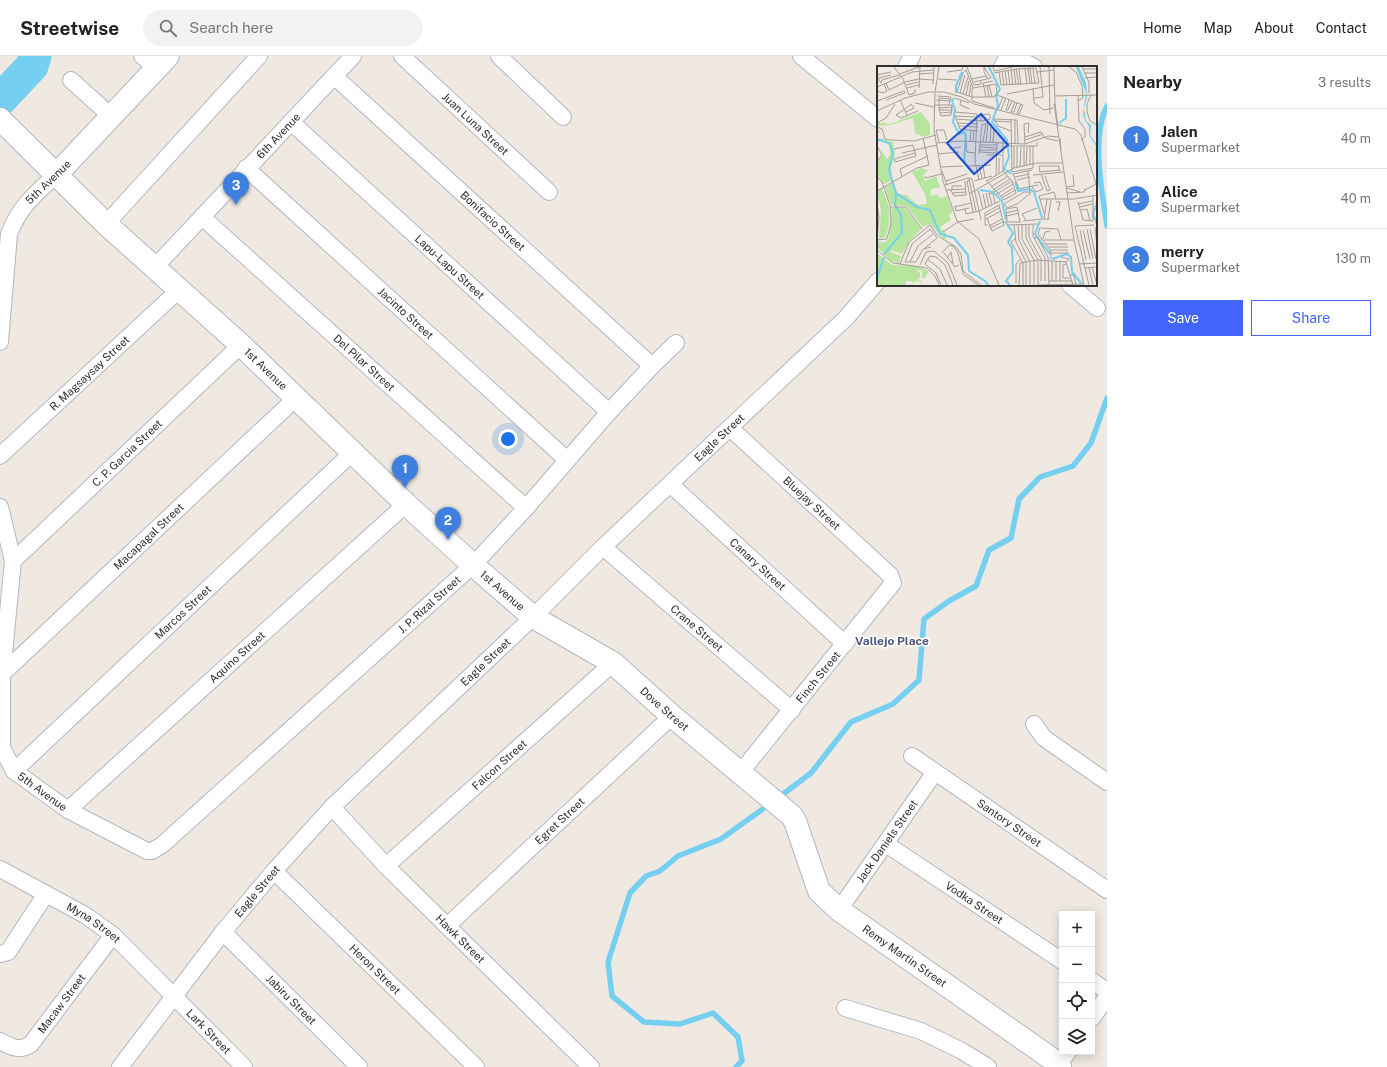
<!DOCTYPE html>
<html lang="en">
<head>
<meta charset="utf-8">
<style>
  :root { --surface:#fff; --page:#f2f2f2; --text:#222; --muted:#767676; --line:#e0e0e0; --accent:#4264fb }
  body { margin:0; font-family:"Public Sans",sans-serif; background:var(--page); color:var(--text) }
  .controls { position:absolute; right:12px; bottom:12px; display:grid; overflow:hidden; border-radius:0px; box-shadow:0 2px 10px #0003 }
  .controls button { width:36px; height:36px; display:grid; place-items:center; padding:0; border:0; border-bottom:1px solid var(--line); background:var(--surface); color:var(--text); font:20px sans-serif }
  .you { position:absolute; left:508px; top:383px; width:14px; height:14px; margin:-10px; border:3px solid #fff; border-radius:50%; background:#1a73e8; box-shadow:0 0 0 6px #1a73e833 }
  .badge { display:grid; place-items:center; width:26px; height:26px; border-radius:50%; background:var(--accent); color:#fff; font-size:13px; font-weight:700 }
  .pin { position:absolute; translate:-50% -33px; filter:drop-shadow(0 1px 2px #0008) }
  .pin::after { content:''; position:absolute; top:21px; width:14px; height:12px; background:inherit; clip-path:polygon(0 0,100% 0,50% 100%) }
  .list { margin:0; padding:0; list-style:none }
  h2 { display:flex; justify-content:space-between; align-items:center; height:52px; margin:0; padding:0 16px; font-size:17px }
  h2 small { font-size:13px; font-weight:400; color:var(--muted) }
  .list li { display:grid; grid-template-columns:26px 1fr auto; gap:12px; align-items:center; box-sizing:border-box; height:60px; padding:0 16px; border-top:1px solid var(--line) }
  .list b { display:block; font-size:15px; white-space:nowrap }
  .list p { margin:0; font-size:13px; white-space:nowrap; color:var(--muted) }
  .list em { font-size:13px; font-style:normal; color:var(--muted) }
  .actions { display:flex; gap:8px; padding:12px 16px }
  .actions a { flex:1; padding:9px 0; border:1px solid var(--accent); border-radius:0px; text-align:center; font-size:14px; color:var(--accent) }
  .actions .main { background:var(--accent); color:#fff }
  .icon { flex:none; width:22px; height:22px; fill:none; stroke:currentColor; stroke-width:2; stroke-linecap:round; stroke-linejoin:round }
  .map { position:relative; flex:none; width:1107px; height:1011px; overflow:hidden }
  header { display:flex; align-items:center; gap:24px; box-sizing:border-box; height:56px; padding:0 20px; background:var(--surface); border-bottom:1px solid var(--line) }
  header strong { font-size:19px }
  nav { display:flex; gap:22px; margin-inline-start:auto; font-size:14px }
  .search { width:280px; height:36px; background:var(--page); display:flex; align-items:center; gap:10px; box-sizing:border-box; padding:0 14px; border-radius:22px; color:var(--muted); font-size:15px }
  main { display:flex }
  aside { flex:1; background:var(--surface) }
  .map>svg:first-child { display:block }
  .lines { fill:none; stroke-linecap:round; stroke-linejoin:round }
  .stream { stroke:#75cff0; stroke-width:5.5 }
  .river { stroke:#75cff0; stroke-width:33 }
  .street-casing { stroke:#b4b7c1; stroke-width:18 }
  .secondary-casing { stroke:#b4b7c1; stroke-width:24 }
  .street { stroke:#fff; stroke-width:16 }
  .secondary { stroke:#fff; stroke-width:22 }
  .labels { text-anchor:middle; stroke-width:3.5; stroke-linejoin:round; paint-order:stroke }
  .street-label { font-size:11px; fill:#2e2e2e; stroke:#fff }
  .neighbourhood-label { font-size:12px; font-weight:bold; fill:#4d5680; stroke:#fff }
  .inset-river { fill:none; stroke:#75cff0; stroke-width:2 }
  .inset-road { fill:none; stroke:#a29e99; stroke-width:1 }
  .view { fill:#1d4ed8; fill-opacity:0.15; stroke:#1d4ed8; stroke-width:2 }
  .inset-edge { fill:none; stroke:#2e2e2e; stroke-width:2 }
</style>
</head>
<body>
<header>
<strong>Streetwise</strong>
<div class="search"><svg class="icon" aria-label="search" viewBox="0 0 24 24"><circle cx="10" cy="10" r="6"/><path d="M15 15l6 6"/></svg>Search here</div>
<nav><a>Home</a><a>Map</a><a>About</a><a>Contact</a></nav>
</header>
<main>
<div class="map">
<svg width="1107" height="1011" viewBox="0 0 1107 1011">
  <rect width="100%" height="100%" fill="#efe9e1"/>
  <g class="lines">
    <!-- stream -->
    <g class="stream">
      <path d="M 1107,50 C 1091,80 1102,137 1107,170"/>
      <polyline points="778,742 811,717 851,666 893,648 919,624 924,563 949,545 976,530 989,494 1011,482 1019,443 1040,421 1073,410 1091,387 1107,342"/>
      <polyline points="736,1011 742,1005 738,981 713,957 680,968 644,966 612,940 608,906 630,837 646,820 660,815 678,800 721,783 771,747"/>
    </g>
    <!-- river -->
    <polyline class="river" points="0,44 32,10 35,0"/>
    <!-- street casing -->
    <g class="street-casing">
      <g id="street">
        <polyline points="142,0 156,12"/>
        <path id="s1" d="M 402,0 L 549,136"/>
        <polyline points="499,0 563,61"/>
        <polyline points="801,0 878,63"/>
        <polyline points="1013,0 1034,11"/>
        <polyline points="906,11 912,0"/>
        <polyline points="1002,11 1008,0"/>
        <path id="s2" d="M 334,20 L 652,310"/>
        <polyline points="71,24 112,61"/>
        <path id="s3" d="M 291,66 L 609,356"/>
        <path id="s4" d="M 246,112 L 566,403"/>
        <path id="s5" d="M 202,161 L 526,452"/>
        <polyline points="106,168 259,0"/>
        <path id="s6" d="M 155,211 L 353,0"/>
        <polyline points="1070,229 1097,252"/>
        <path d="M 0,286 L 9,178 C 20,150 34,139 56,119"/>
        <path id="s7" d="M 730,372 L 890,519 L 893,527 L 740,717"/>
        <path id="s8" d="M 0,400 L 179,234"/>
        <path id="s9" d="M 670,428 L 845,588"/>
        <path id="s10" d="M 0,451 L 13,505 L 2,618 L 2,692 L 14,715 L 68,754 L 147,795 L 152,795 L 162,789 L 473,509 L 526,452 L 609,356 L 652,310 L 676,287"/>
        <path id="s11" d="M 603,491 L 792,654"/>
        <path id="s12" d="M 13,505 L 241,289"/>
        <path id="s13" d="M 2,618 L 296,342"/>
        <polyline points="1034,668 1044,682 1107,726"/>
        <path id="s14" d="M 912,700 L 1107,834"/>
        <path id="s15" d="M 14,715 L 353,396"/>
        <path id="s16" d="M 332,751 L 386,810 L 591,1011"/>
        <path id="s17" d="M 68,754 L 406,448"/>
        <path id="s18" d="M 886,788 L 1062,905"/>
        <path id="s19" d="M 386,810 L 613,607"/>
        <path id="s20" d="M 0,813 L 85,859 L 113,879 L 244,1011"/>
        <path id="s21" d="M 274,815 L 476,1011"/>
        <path id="s22" d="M 839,854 L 935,716"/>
        <path id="s23" d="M 447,870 L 672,660"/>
        <path id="s24" d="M 223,876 L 359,1011"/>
        <polyline points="0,898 8,896 46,838"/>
        <polyline points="1092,925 1107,935"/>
        <polyline points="845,952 921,975 962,995 988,1011"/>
        <polyline points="1092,962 1107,941"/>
        <path id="s25" d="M 0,985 C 11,991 20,996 31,988 L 113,879"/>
        <polyline points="1059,1008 1068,996"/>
        <path id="s26" d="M 120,1011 L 223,876 L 274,815 L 332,751 L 533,561 L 603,491 L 846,262 L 878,225"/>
      </g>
    </g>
    <!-- secondary casing -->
    <g class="secondary-casing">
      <g id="secondary">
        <path id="s27" d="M 0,63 L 106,168 L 241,289 L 406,448 L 473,509 L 533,561 L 613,607 L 672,660 L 792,760 L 795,765 L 819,835 L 839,854 L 1059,1008 L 1060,1011"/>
        <polyline points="56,119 168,0"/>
      </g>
    </g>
    <!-- street -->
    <use href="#street" class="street"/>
    <!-- secondary -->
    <use href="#secondary" class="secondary"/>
  </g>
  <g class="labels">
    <!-- street labels -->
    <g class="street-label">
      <text dy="4" stroke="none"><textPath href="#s1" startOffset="100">Juan Luna Street</textPath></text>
      <text dy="4" stroke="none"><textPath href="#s6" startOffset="180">6th Avenue</textPath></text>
      <text transform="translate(48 126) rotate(-44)" y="4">5th Avenue</text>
      <text dy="4" stroke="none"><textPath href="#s2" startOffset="215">Bonifacio Street</textPath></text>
      <text dy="4" stroke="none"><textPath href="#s3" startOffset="215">Lapu-Lapu Street</textPath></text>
      <text dy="4" stroke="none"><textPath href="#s4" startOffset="216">Jacinto Street</textPath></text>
      <text dy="4" stroke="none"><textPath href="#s5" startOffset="218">Del Pilar Street</textPath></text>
      <text dy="4" stroke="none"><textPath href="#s27" startOffset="365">1st Avenue</textPath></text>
      <text dy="4" stroke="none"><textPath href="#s8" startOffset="122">R. Magsaysay Street</textPath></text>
      <text dy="4" stroke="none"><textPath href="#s26" startOffset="871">Eagle Street</textPath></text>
      <text dy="4" stroke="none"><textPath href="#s12" startOffset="157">C. P. Garcia Street</textPath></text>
      <text dy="4" stroke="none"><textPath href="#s7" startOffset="111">Bluejay Street</textPath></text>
      <text dy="4" stroke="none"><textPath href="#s13" startOffset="201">Macapagal Street</textPath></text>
      <text dy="4" stroke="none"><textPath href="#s9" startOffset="119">Canary Street</textPath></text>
      <text dy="4" stroke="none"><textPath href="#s27" startOffset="689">1st Avenue</textPath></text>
      <text dy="4" stroke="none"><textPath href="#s10" startOffset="801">J. P. Rizal Street</textPath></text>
      <text dy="4" stroke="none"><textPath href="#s15" startOffset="232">Marcos Street</textPath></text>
      <text dy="4" stroke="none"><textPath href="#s11" startOffset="124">Crane Street</textPath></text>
      <text dy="4" stroke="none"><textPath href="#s17" startOffset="228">Aquino Street</textPath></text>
      <text dy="4" stroke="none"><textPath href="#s26" startOffset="547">Eagle Street</textPath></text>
      <text transform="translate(818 621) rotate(-51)" y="4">Finch Street</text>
      <text dy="4" stroke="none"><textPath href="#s27" startOffset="891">Dove Street</textPath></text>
      <text dy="4" stroke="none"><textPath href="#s19" startOffset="152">Falcon Street</textPath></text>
      <text dy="4" stroke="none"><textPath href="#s10" startOffset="304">5th Avenue</textPath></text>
      <text dy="4" stroke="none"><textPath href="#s23" startOffset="154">Egret Street</textPath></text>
      <text dy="4" stroke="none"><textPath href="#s14" startOffset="118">Santory Street</textPath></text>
      <text dy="4" stroke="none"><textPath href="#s22" startOffset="84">Jack Daniels Street</textPath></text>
      <text dy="4" stroke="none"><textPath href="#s26" startOffset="223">Eagle Street</textPath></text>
      <text dy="4" stroke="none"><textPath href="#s18" startOffset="106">Vodka Street</textPath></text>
      <text dy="4" stroke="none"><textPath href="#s20" startOffset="108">Myna Street</textPath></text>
      <text dy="4" stroke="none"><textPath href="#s16" startOffset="184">Hawk Street</textPath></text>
      <text dy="4" stroke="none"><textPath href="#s27" startOffset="1245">Remy Martin Street</textPath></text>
      <text dy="4" stroke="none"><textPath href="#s21" startOffset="141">Heron Street</textPath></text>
      <text dy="4" stroke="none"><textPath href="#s24" startOffset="96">Jabiru Street</textPath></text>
      <text dy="4" stroke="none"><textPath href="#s25" startOffset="84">Macaw Street</textPath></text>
      <text dy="4" stroke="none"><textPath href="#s20" startOffset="267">Lark Street</textPath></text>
    </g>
    <!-- neighbourhood labels -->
    <g class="neighbourhood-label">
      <text x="892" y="589">Vallejo Place</text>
    </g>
  </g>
  <!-- overview -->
  <g transform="translate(877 10)">
    <rect width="220" height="220" fill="#efe9e1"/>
    <path d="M 44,46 L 53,58 L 53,69 L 47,71 L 38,67 L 36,52 L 13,59 L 0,60 L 0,54 L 3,58 L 8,56 L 9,58 L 13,58 ZM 0,62 L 3,66 L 1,68 L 1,72 L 16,76 L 18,89 L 14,101 L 15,114 L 7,118 L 0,110 L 0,96 L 6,89 L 3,82 L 10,93 L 13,89 L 12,78 L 5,75 L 0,76 L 1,80 L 0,78 ZM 44,102 L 51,104 L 46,109 L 48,115 L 59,110 L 63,121 L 54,123 L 54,130 L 61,128 L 63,132 L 70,130 L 75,142 L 75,147 L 72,149 L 74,154 L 63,161 L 70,168 L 68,174 L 53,158 L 46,161 L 30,140 L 14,139 L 8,121 L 16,117 L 21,128 L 29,129 L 41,139 L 48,138 L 50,137 L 48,128 L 35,106 ZM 5,122 L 12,141 L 12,157 L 9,171 L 2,173 L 4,144 L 0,126 ZM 15,142 L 28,142 L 44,163 L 32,175 L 25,188 L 14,184 L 13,186 L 24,190 L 22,197 L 14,195 L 1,182 L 1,176 L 9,176 L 12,172 ZM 0,187 L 15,199 L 39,200 L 52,205 L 48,212 L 45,212 L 45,204 L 38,204 L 43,206 L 43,212 L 40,214 L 45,215 L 45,219 L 44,216 L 37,215 L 36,218 L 35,215 L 29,215 L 28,219 L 0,219 Z" fill="#b6e59e"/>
    <path d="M 199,1 L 202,1 L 209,17 L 210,31 L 207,43 L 209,55 L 214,59 L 213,69 L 220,79 L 218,90 L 219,80 L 212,69 L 212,60 L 208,55 L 206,47 L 209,27 Z" fill="#75cff0"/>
    <path class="inset-river" d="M 112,1 L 123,23 L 119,30 L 121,39 L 115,56 L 130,74 L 132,91 L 127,103 L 135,108M 79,27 L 79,20 L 85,6M 77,32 L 75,35 L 78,43 L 76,56 L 82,68 L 87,66 L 89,70 L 87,96 L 96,107M 182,57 L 189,52 L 189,33M 0,73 L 12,77 L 16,86 L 12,104 L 19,127 L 40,141 L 53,144 L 63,168 L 77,172 L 91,189 L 92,205 L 108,215 L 111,219M 138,116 L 141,125 L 153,123 L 157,126 L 165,152M 103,124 L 116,126 L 125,135 L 129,154M 220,137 L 216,148 L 220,158M 163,155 L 158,168 L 173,188M 129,157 L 136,167 L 131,176 L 135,182 L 136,206 L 129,215 L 133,219M 7,188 L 25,167 L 24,149 L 18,139 L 19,127M 173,191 L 176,193 L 189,188 L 194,191 L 195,206 L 205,218M 0,212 L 7,191"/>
    <path class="inset-road" d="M 17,1 L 26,13 L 32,29 L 38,27 L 38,23M 90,1 L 97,19 L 104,18 L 104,15M 107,1 L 107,6 L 111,13M 116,1 L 117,5 L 136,1M 172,1 L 173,48M 177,1 L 178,39M 192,1 L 199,6 L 205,20 L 206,32 L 201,35M 205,1 L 212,16 L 212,27M 139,3 L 142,19M 142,3 L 144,19M 148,3 L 150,18M 151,3 L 153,17M 153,3 L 155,17M 156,3 L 158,17M 206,3 L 220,3M 134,4 L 136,19M 137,4 L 139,19M 128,5 L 130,19M 131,5 L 133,19M 70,6 L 85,4 L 86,1M 125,6 L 127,19M 160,6 L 177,4M 117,7 L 122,6 L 128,5 L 139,3 L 159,2 L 162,17 L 124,19 L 122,6M 207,7 L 220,7M 23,8 L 42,1M 42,8 L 56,7M 0,9 L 14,6M 208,12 L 220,11M 42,13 L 56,14M 61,13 L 80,14M 95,13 L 109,10M 2,14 L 4,17 L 5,14 L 22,9M 2,14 L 2,12 L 14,9M 97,16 L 114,12 L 107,1M 9,17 L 12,24 L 28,16 L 42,13M 56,18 L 57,1M 29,19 L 41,16M 110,19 L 112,31M 112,19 L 115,31M 0,21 L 35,6 L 56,4M 30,22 L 42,19M 42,22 L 43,1M 96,22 L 119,18M 156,22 L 157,37 L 167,44 L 176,42M 0,25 L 6,27 L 10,25 L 7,18M 58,26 L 62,1M 58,27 L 57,64 L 66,115 L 80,155 L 102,173 L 122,219M 83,27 L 88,9M 86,28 L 91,11M 130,28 L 177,19M 89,29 L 92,15M 120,29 L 122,30 L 126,31 L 140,37 L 146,39 L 142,48 L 140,47 L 144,38M 214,29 L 210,38 L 210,46 L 213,55 L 220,59M 60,30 L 74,31 L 72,39M 92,30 L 94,18M 177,30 L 220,29M 201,30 L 202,55 L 208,63 L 208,71 L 204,74M 109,31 L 106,17 L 116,15M 117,31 L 95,31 L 80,26 L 86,7 L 89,4 L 96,22 L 95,24 L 95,35 L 117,42M 117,31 L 120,27 L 119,18M 78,32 L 92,37M 157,32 L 166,31 L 163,1M 9,34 L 28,27 L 27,25M 23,34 L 30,49M 59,34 L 73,35M 84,34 L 83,39 L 93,43M 132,34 L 129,44 L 131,44 L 135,35M 0,35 L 27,25M 138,36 L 134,46 L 137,46 L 140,37M 38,37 L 57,41M 35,38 L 19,49 L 24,52 L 41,45M 177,38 L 197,174 L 207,219M 178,38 L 181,61M 57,39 L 75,39 L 74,49 L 64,50 L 62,43 L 62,32 L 73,33M 62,42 L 76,41M 121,43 L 126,31M 62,44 L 76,44M 124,44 L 129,32M 0,45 L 28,32 L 51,26 L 67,26 L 85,31 L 97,38 L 198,63 L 204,69 L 219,118 L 208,124M 29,46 L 37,42 L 34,38M 78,46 L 100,48 L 98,95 L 102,114M 63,47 L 75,46M 100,51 L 78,50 L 83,63 L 101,65M 79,53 L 105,55 L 113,53 L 113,49 L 111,48M 134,53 L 135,106 L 156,102 L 156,80M 138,54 L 138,77M 104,55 L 104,49 L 111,48M 117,55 L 134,56M 0,57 L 9,52 L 18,38M 81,57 L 101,58M 82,60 L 101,61M 0,61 L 5,63 L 8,73 L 14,74 L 37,75 L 59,69M 59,64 L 67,64 L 70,74M 59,64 L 62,76M 134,65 L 121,60 L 117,53 L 140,54 L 141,77M 148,71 L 164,66 L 168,72M 168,72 L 181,75M 183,72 L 184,84M 148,74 L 166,68M 89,76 L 90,86 L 98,87M 93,76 L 94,64M 96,76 L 97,64M 106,76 L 109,57M 109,76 L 111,57M 113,76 L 114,60M 116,76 L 117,64M 60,77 L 83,75 L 148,78 L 171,70 L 182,71M 148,78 L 147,58 L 152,57 L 151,67M 103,79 L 120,79M 0,80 L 5,89 L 0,95M 131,80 L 160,80 L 160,76M 103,81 L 120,82M 17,83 L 36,79 L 39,90 L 18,96M 72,83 L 84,81M 103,84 L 120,84M 103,86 L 120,87M 25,87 L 60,79M 61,88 L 82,86M 102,88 L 105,59 L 111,57 L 126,74 L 126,105M 110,89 L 125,89M 18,96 L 17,93 L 38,87M 153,99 L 153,80M 91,100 L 114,99M 102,100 L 105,112M 106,100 L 108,112M 147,100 L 147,81M 149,100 L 150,81M 63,101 L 86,100M 143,101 L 144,81M 137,102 L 137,81M 140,102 L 140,81M 155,104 L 136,108 L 142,123 L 161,119M 65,105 L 70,119M 151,105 L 153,126M 162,106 L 184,104M 163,106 L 162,100 L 182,100 L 182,104M 122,107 L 122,92M 164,108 L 170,125 L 173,124 L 168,110M 119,109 L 120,77M 156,109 L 186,106M 48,110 L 49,112 L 64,108M 0,111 L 5,116 L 13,139 L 14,157 L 10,173 L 0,174M 25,111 L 23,103 L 51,90M 138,111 L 152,108M 92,113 L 99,145M 93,114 L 90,115 L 96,146M 109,114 L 127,134 L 139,127 L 135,115 L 126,105M 140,114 L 153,111M 69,115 L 90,108M 97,115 L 115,110M 110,115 L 126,105M 68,119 L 91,112 L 95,113 L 104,154M 114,121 L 131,110M 155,121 L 159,126 L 166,123 L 163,116 L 157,117M 189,121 L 197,120 L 196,109M 190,122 L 203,126M 73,123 L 77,130 L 89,129 L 88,115M 70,124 L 88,123M 75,124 L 75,120 L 85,120M 101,124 L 106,143M 116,124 L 133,113M 0,125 L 40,102 L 52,99 L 46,72M 117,126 L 135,115M 75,127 L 89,126M 109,127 L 112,140M 112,127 L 116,128 L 118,137M 112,127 L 115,139M 190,127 L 207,126 L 208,123M 92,128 L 137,102 L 160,97 L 186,97M 106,128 L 109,142M 120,128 L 136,118M 124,130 L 136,122M 125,132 L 138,124M 163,133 L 197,133 L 220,129M 170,133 L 167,153 L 173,153M 179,136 L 183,136 L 181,145M 201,136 L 206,154 L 216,155 L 216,130M 0,137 L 2,151 L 0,174M 201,138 L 215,135M 13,141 L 29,141 L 45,163M 77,141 L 94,137M 78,141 L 79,145 L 92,142M 203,141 L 215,138M 130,142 L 127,138 L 147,126 L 153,126M 130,142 L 140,138 L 154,127 L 153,126M 88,143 L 89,148 L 102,145 L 123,135M 129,143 L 140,141 L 143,156M 129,143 L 130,156M 204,144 L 210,143 L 213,155M 129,147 L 141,144M 167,147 L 162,130 L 177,126 L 179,133M 108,150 L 122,142M 130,150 L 142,147M 110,152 L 115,165 L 127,159 L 122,139 L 108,147 L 108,159 L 111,159M 109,153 L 124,145M 171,153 L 174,134M 149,154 L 145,148 L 160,142M 146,155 L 167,153M 131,159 L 161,158M 137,159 L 139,176 L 149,196 L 149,219M 141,159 L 142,174 L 153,196 L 153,219M 145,159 L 145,173 L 157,194 L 157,219M 149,159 L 149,172 L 161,194 L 161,219M 152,159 L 152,171 L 164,193 L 164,215M 156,159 L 156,170 L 168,192 L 168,215M 112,160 L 125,153M 198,160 L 212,219M 198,160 L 217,159M 218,161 L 220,180M 113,162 L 126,156 L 144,156M 210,163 L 216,193M 213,163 L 219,193M 203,164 L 209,194M 206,164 L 213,193M 66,166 L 81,156 L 97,153M 157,172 L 160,171 L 171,191 L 172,219M 138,173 L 134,176 L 146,197 L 146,219M 166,173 L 168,166 L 173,165M 167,174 L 197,174M 168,178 L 190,178M 171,181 L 191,181M 48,182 L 60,172 L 53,163 L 35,178 L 28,196 L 39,196 L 46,183 L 54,181M 0,184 L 16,197 L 50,202 L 58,210 L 62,219M 173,184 L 191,184M 65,187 L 72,179 L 76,180 L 81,187 L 86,208 L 101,219M 67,187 L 78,201 L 82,199M 173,187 L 192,187M 174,190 L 173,184 L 161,168 L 163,162 L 181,163 L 184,174M 71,191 L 74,186 L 76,198M 184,191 L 192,193 L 189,196M 50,193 L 63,203 L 70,219M 175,195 L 175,215M 179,195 L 179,215M 183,195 L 183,215M 33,196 L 41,180 L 56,168M 189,196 L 196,219M 23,198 L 32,176 L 53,159 L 61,170 L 79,181 L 84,188 L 86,205 L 104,219M 189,198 L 186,199 L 186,212 L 194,212M 202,198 L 220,197M 43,199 L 49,186 L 57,185 L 71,197 L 80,219M 215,201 L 220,219M 208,202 L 220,201M 212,202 L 216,219M 193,209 L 197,209 L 199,219M 172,215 L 195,215M 139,217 L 139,198 L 144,193M 64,219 L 59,207 L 48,198 L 53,190 L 59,191 L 68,199 L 76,219M 142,219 L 143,197 L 161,194 L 189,196M 161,219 L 207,218"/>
    <path class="view" d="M 104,48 L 131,79 L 97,108 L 70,77 Z"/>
    <rect width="220" height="220" class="inset-edge"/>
  </g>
</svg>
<div class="controls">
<button>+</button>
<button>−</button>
<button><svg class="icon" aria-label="locate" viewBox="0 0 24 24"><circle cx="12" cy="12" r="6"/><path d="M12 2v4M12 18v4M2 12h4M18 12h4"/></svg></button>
<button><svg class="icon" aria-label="layers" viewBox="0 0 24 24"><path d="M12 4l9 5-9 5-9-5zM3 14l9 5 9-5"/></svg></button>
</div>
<div class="you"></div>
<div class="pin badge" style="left:405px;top:432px;background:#3f7fe0">1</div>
<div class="pin badge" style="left:448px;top:484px;background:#3f7fe0">2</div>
<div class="pin badge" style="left:236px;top:149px;background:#3f7fe0">3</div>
</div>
<aside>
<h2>Nearby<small>3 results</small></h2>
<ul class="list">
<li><span class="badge" style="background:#3f7fe0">1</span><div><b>Jalen</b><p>Supermarket</p></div><em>40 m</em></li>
<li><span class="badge" style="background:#3f7fe0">2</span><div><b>Alice</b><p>Supermarket</p></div><em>40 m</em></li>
<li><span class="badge" style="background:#3f7fe0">3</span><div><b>merry</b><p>Supermarket</p></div><em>130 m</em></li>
</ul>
<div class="actions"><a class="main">Save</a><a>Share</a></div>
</aside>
</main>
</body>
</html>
